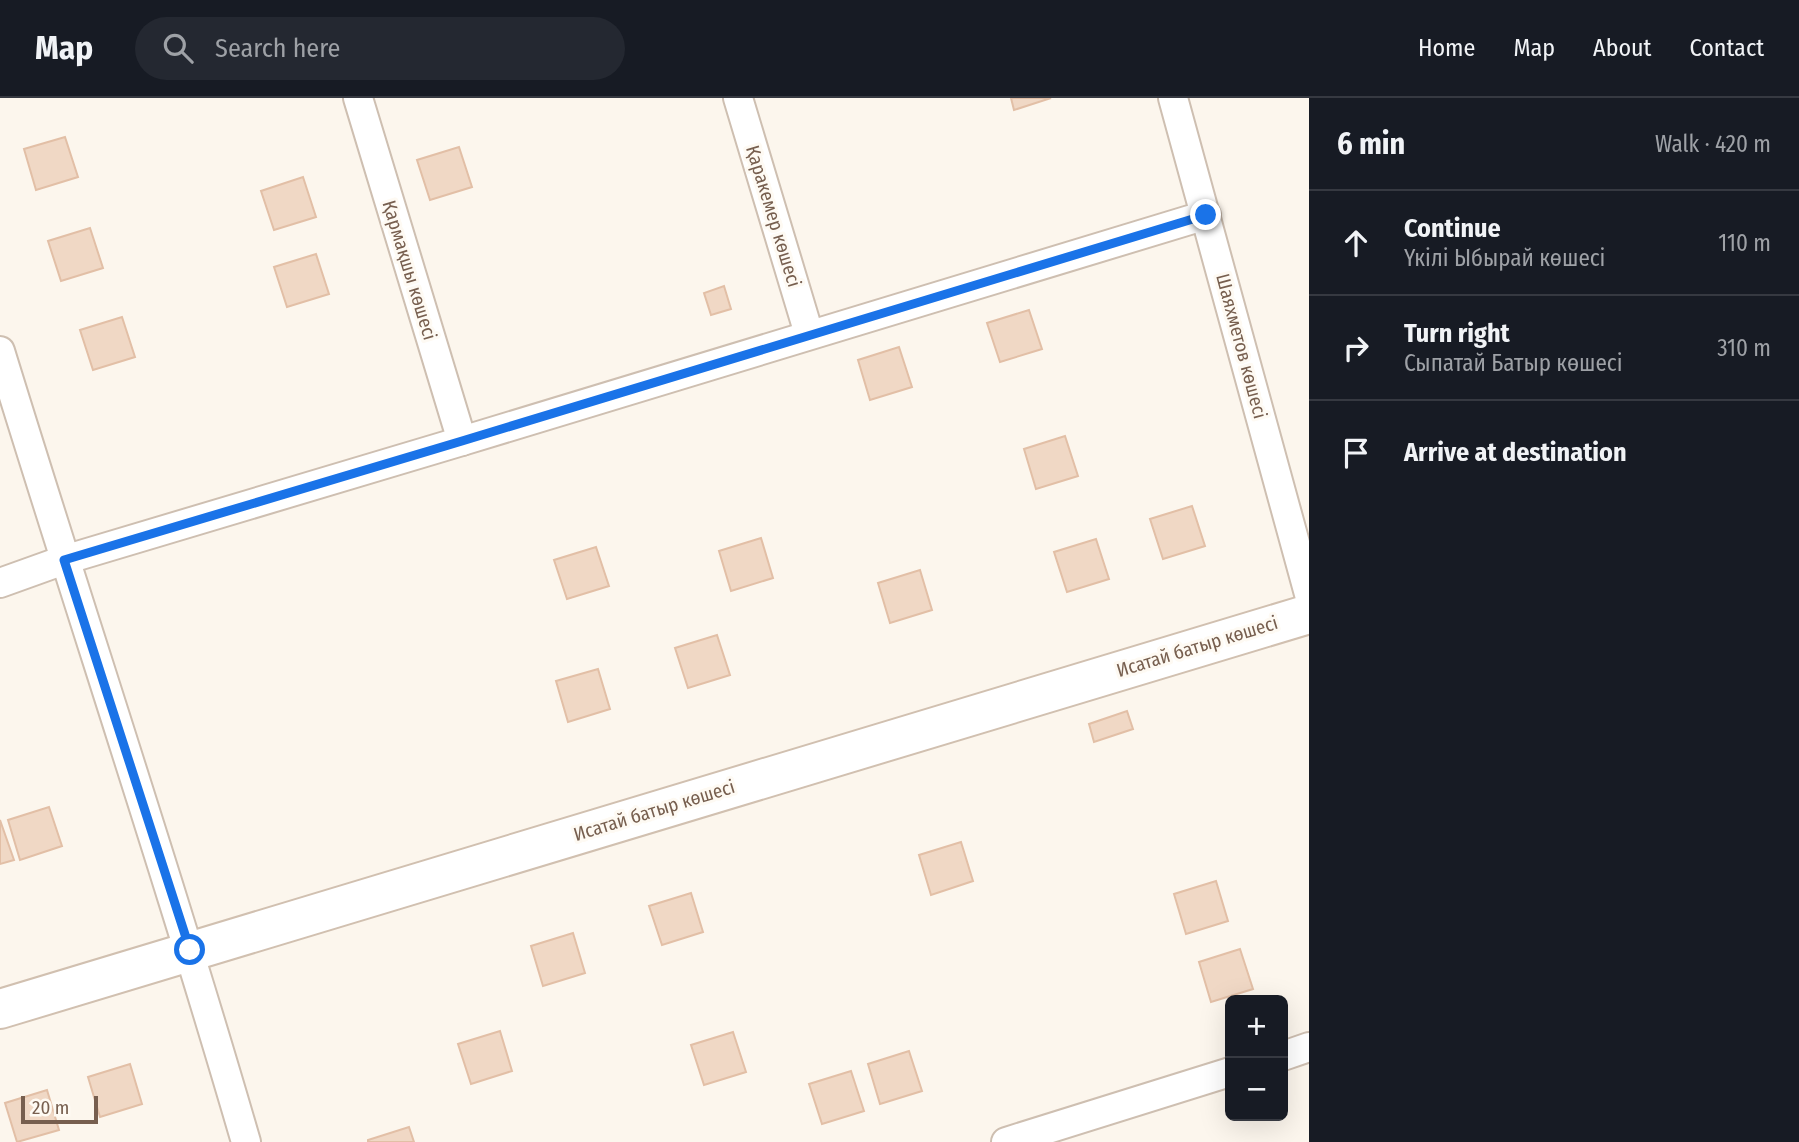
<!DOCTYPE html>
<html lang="en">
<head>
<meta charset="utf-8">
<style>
  :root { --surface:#171b24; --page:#242831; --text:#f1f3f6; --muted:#9ea1a6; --line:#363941 }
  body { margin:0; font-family:"Fira Sans Condensed",sans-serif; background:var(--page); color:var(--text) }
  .controls { position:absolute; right:21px; bottom:21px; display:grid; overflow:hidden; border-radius:10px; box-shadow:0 7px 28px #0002 }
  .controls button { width:63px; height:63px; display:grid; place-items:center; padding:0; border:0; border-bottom:2px solid var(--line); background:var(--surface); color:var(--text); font:35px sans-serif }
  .scale { position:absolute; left:21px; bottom:18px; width:77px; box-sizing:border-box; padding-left:7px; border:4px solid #775f4f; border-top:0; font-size:19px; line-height:24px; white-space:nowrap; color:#775f4f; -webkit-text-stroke:5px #fefaf3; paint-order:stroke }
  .stop { position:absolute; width:21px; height:21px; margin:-16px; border:5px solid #1a73e8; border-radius:50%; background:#fff }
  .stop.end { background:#1a73e8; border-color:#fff; box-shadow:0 2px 7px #0008 }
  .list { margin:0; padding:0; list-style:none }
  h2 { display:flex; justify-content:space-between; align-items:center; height:91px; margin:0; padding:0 28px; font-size:30px }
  h2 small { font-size:23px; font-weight:400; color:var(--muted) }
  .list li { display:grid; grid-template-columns:46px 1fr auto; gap:21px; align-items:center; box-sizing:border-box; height:105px; padding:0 28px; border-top:2px solid var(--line) }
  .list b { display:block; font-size:26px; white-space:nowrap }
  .list p { margin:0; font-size:23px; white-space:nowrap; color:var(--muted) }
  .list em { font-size:23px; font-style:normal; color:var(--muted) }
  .icon { flex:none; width:38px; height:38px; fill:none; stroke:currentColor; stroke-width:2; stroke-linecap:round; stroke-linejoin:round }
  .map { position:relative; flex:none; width:1309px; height:1044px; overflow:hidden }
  header { display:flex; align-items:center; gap:42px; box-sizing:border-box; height:98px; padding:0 35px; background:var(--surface); border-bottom:2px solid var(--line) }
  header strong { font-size:33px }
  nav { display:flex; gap:38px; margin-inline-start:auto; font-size:24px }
  .search { width:490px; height:63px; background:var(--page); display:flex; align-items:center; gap:18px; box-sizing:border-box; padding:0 24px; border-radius:38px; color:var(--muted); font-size:26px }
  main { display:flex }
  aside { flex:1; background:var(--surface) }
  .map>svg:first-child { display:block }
  .building { fill:#f0d8c5; stroke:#e2bfa6; stroke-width:2 }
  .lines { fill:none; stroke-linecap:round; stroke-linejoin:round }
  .street-casing { stroke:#cebfb1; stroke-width:32 }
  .secondary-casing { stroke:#d1c0b0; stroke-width:42 }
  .street { stroke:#fff; stroke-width:28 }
  .secondary { stroke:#fff; stroke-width:38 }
  .route { stroke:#1a73e8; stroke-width:9 }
  .labels { text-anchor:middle; stroke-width:6; stroke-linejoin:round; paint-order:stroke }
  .street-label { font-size:19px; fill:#775f4f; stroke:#fefaf3 }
</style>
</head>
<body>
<header>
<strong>Map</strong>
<div class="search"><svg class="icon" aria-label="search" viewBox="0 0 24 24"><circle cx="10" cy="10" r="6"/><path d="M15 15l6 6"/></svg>Search here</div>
<nav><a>Home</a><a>Map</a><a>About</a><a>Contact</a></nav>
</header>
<main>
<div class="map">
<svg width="1309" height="1044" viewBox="0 0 1309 1044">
  <rect width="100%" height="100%" fill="#fcf6ed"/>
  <!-- building -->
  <g class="building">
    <polygon points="1011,0 1051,0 1014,12"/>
    <polygon points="65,39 78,79 36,92 24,51"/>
    <polygon points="459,49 472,89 430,102 417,62"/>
    <polygon points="303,79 316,119 274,132 261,93"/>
    <polygon points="90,130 103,170 61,183 48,143"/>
    <polygon points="316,156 329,196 287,209 274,169"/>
    <polygon points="724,188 731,211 711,217 704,195"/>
    <polygon points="1029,212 1042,251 1000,264 987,225"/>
    <polygon points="122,219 135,259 93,272 80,232"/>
    <polygon points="899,249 912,289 870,302 858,262"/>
    <polygon points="1065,338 1078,378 1036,391 1024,351"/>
    <polygon points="1192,408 1205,448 1163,461 1150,421"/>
    <polygon points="761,440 773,480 731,493 719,453"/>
    <polygon points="1096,441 1109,481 1067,494 1054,454"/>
    <polygon points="596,449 609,488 567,501 554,462"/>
    <polygon points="920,472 932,512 890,525 878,485"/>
    <polygon points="717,537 730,577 688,590 675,550"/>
    <polygon points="598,571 610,611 568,624 556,583"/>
    <polygon points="1127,613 1133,631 1094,644 1089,626"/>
    <polygon points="49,709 62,748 20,762 8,722"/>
    <polygon points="0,722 14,762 0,766"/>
    <polygon points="961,744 973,783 931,797 919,757"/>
    <polygon points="1216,783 1228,823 1186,836 1174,796"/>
    <polygon points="691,795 703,834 662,847 649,808"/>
    <polygon points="573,835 585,875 543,888 531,848"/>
    <polygon points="1240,851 1253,891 1211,904 1199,864"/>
    <polygon points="500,933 512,973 471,986 458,946"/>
    <polygon points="733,934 746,974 704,987 691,947"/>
    <polygon points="909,953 922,993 880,1006 868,966"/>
    <polygon points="130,966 142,1006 100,1019 88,979"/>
    <polygon points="851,973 864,1013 822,1026 809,986"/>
    <polygon points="47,992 59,1032 17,1044 5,1005"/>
    <polygon points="409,1029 414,1044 368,1044 368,1042"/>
  </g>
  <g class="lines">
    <!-- street casing -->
    <g class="street-casing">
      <g id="street">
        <polyline points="358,0 462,343"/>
        <polyline points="738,0 809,236"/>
        <polyline points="1173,0 1309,496"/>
        <path d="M 0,253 C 81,517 169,779 246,1044"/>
        <polyline points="0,485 64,462 462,343 1206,117"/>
        <polyline points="1283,958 1309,949"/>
        <polyline points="1006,1044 1230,974"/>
      </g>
    </g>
    <!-- secondary casing -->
    <g class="secondary-casing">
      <polyline id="secondary" points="0,911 1309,516"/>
    </g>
    <!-- street -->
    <use href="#street" class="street"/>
    <!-- secondary -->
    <use href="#secondary" class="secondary"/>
  </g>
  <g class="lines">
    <!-- route -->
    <polyline class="route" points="190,852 64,462 462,343 1206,117"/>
  </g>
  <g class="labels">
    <!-- street labels -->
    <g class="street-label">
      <text transform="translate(774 118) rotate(73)" y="7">Қаракемер көшесі</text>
      <text transform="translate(410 172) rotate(73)" y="7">Қармақшы көшесі</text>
      <text transform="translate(1242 248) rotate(75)" y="7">Шаяхметов көшесі</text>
      <text transform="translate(1197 548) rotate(-17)" y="7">Исатай батыр көшесі</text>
      <text transform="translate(654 712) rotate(-17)" y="7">Исатай батыр көшесі</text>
    </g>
  </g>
</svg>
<div class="controls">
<button>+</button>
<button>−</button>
</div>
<div class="scale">20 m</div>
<div class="stop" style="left:190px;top:852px"></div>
<div class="stop end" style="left:1206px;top:117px"></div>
</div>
<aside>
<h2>6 min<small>Walk · 420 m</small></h2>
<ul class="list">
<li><svg class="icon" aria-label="ahead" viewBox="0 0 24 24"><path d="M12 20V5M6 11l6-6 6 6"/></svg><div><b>Continue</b><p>Үкілі Ыбырай көшесі</p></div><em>110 m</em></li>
<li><svg class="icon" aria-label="right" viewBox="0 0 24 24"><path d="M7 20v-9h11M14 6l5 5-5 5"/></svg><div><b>Turn right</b><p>Сыпатай Батыр көшесі</p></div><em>310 m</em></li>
<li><svg class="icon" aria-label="arrive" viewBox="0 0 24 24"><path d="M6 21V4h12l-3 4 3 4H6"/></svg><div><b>Arrive at destination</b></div></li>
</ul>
</aside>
</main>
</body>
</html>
